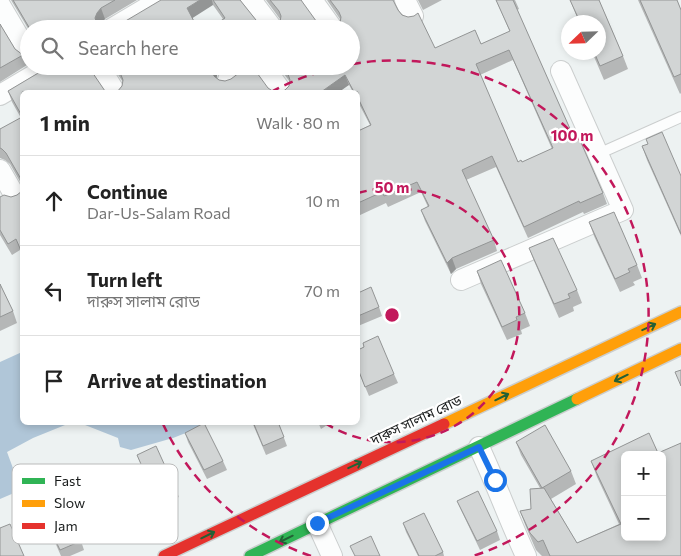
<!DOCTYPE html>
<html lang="en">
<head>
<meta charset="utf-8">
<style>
  :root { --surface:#fff; --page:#f6f6f6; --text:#222; --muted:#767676; --line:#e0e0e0 }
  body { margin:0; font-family:Commissioner,"Noto Sans Bengali",sans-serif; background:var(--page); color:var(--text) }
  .controls { position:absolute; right:15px; bottom:15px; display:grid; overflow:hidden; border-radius:8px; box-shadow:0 2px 8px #0003 }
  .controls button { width:45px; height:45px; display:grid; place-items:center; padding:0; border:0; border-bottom:1px solid var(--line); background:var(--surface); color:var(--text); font:25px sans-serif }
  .compass { position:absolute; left:561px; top:15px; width:45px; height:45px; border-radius:50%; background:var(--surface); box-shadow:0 2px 8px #0003; rotate:247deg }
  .stop { position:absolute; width:15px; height:15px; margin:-11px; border:4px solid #1a73e8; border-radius:50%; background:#fff }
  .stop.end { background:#1a73e8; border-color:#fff; box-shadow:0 1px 5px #0008 }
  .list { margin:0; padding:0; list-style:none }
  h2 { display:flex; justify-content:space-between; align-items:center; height:65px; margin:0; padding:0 20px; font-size:21px }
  h2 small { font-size:16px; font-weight:400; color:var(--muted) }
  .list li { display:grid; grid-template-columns:32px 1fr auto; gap:15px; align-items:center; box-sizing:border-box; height:90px; padding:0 20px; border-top:1px solid var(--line) }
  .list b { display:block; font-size:19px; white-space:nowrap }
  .list p { margin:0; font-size:16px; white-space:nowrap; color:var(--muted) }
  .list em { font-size:16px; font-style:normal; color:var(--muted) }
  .icon { flex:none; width:28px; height:28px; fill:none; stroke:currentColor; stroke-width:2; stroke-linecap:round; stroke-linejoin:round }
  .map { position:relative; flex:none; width:681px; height:556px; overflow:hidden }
  .search { position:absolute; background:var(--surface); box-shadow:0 2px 8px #0003; left:20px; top:20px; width:340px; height:55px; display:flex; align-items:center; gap:12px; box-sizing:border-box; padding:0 18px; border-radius:28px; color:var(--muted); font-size:19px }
  .panel { position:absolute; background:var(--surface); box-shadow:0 2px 8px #0003; left:20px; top:90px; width:340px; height:335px; border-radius:8px }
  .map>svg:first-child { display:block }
  .water { fill:#b0c6d8 }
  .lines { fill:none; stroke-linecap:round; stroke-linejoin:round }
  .lane-casing { stroke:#cbcece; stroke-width:12 }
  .street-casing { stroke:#cbcece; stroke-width:22 }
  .fast-casing { stroke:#cbcece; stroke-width:14 }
  .slow-casing { stroke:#cbcece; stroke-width:14 }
  .jam-casing { stroke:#cbcece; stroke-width:14 }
  .lane { stroke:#fcfdfd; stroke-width:10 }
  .street { stroke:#fcfdfd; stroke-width:20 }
  .fast { stroke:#30b455; stroke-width:11 }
  .slow { stroke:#ff9f0a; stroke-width:11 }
  .jam { stroke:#e5322d; stroke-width:11 }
  .wall { fill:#b5b7b7; fill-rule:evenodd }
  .shaded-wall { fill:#939595 }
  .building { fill:#d2d5d5; stroke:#939595; fill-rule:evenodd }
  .oneway { stroke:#236035 }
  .route { stroke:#1a73e8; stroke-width:6 }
  .ring { fill:none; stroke:#c2185b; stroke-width:2.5; stroke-dasharray:9 6 }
  .labels { text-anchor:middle; stroke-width:4.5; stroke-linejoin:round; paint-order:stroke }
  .street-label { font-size:14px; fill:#181b1b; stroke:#fff }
  .key { fill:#fff; stroke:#babbbb; stroke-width:1 }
  .key-label { font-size:14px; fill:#181b1b }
  .centre { fill:#c2185b; stroke:#fff; stroke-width:2.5 }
  .ring-label { font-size:15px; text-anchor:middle; font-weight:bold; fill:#c2185b; stroke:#fff; stroke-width:4.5; stroke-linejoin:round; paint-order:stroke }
</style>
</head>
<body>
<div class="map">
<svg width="681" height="556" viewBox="0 0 681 556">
  <rect width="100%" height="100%" fill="#edf2f2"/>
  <!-- water -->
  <g class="water">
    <polygon points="22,352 22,422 70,423 33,438 7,452 21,490 0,499 0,362"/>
    <polygon points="80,423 211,423 173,438 131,450 120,447 118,438"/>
  </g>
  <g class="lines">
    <!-- lane casing -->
    <g class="lane-casing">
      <polyline id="lane" points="598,154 681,117"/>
    </g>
    <!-- street casing -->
    <g class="street-casing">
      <g id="street">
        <polyline points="251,0 273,29"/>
        <polyline points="312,0 333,29"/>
        <polyline points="405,0 413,16"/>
        <polyline points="0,5 29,54"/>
        <polyline points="111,29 160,0"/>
        <polyline points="99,66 115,92"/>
        <polyline points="263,66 282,92"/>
        <polyline points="228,80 247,66"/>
        <polyline points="0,95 49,66"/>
        <polyline points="0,170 15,196"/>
        <polyline points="461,280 623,210 561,71"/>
        <path d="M 479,447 C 496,483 509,520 526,556"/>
        <polyline points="317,523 332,556"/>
      </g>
    </g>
    <!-- fast casing -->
    <g class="fast-casing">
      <polyline id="fast" points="250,556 577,399"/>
    </g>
    <!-- slow casing -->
    <g class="slow-casing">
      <g id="slow">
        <polyline points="577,399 681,349"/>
        <polyline points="444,424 681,312"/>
      </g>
    </g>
    <!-- jam casing -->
    <g class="jam-casing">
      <polyline id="jam" points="164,556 444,424"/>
    </g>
    <!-- lane -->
    <use href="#lane" class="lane"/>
    <!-- street -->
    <use href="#street" class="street"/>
    <!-- fast -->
    <use href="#fast" class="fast"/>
    <!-- slow -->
    <use href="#slow" class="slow"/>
    <!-- jam -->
    <use href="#jam" class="jam"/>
  </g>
  <!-- wall -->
  <g class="wall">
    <polygon points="11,0 137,0 105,19 100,24 100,27 102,29 29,29 29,30"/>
    <polygon points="161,0 240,0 260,25 223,19 213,5"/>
    <polygon points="266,0 301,0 277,27 280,22 280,19"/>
    <path d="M 327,0 L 393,0 L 398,10 L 435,48 L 481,44 L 510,32 L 496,0 L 515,0 L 519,9 L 517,10 L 575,140 L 603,193 L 607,204 L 584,214 L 583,212 L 528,238 L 496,167 L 466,180 L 494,240 L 497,251 L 456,269 L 451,274 L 425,221 L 421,210 L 428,207 L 421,192 L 388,207 L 386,203 L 358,216 L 358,131 L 370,125 L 358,102 L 358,92 L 353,92 L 349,85 L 285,90 L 289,86 L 290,82 L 278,66 L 351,66 L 336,27 L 340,23 L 340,19 ZM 513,60 L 552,149 L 522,162 L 518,162 L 480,75 Z"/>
    <polygon points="418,0 442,0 423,10"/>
    <polygon points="570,0 599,0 623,56 628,69 604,80 592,52 598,52 598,22 579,22"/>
    <polygon points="638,0 677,0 681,10 681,93 680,94"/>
    <polygon points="0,24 15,49 23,55 27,65 0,82"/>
    <polygon points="50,66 22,185 10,164 5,160 0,158 0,129 21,118 12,102 8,91"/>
    <polygon points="112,66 227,66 221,70 217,75 217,78 219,80 268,88 117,92 122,86 123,82"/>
    <polygon points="642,146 681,176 681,236 647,160"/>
    <polygon points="22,187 22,255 20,250 12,255 0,235 0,197 11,197 17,195 22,191"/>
    <polygon points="589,222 637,265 642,278 633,282 635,285 620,292 594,236"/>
    <polygon points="529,248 577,290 582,303 573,307 574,311 559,318 534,261"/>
    <polygon points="477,271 525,313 530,326 521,330 522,334 507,340 481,284"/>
    <polygon points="0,284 13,311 17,323 0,331"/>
    <polygon points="358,293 379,307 382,316 358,326"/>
    <polygon points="364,347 394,374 398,383 369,396 358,370 358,350"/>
    <polygon points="252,422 278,422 287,446 266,455"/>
    <polygon points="318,422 332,422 321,429"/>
    <polygon points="185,433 223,461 227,470 207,479 188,442"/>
    <polygon points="516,442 571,471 576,484 551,499 577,543 619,524 597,477 591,461 681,556 542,556 536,550 526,527 520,511 531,509 540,488 521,455"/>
    <polygon points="137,455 175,488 179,497 159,505"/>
    <polygon points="92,485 131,516 134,525 115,534 96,494"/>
    <polygon points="457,501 497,531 500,540 480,550 461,510"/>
    <polygon points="41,510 81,541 84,550 70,556 61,556"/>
    <polygon points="403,523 443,552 444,556 418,556 406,532"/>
  </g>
  <!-- shaded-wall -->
  <g class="shaded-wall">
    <polygon points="200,0 212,0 213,5 191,19 187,8"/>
    <polygon points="101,8 105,19 100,24 99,29 98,29 95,18 97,13"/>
    <polygon points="213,66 227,66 221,70 217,75 216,81 212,70"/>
    <polygon points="345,75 349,85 339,92 321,92"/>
    <polygon points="452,258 456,269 451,274 447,263"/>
  </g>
  <!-- building -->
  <g class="building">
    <polygon points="13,0 115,0 101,8 97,13 95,18 97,24 102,29 30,29"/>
    <polygon points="161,0 200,0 187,8 198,29 112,29"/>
    <polygon points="213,0 240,0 260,25 264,29 209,29 225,18"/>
    <polygon points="270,0 301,0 319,25 324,29 273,29 277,27 280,22 281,16 279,11"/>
    <path d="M 330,0 L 393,0 L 398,10 L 402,15 L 408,17 L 414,16 L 418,13 L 435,48 L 475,30 L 481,44 L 510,31 L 496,0 L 513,0 L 575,140 L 579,138 L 603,193 L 580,203 L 579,201 L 524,227 L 492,156 L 462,170 L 494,240 L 452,258 L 447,263 L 421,210 L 429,206 L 417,182 L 384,196 L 382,192 L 358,203 L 358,131 L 371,125 L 358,98 L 358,92 L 354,92 L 345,75 L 321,92 L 281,92 L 285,90 L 289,86 L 290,80 L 288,74 L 282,66 L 351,66 L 351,29 L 333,29 L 336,27 L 340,23 L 341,17 L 339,12 ZM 509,50 L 553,148 L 522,162 L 521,160 L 518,162 L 476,64 Z"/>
    <polygon points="570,0 599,0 623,56 600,66 594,52 598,52 598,22 580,22"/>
    <polygon points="640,0 677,0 681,10 681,74 674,77"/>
    <polygon points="0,24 15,49 23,55 0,68"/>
    <polygon points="50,66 88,66 105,91 109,92 22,92 22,116 8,91"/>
    <polygon points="115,66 213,66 212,70 214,76 219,80 225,81 231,79 248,66 252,66 268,88 274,92 276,92 113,92 117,92 122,86 123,80 121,75"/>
    <polygon points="22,117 22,184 21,179 6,153 2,149 0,148 0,129"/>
    <polygon points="662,132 681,176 681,234 642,146 648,144 646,139"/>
    <polygon points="22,187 22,253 16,239 8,244 0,230 0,197 4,195 11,197 17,195 22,191"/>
    <polygon points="614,212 637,265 628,269 630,272 615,279 589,222"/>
    <polygon points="553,238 577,290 568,294 570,298 554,304 529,248"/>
    <polygon points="501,260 525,313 516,317 517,320 502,327 477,271"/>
    <polygon points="0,284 13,311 0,317"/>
    <polygon points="371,287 379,307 358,316 358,293"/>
    <polygon points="378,336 394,374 365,387 358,369 358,350 364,347 363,343"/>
    <polygon points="681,370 681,386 675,372"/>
    <polygon points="253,422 278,422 284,437 263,446"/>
    <polygon points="204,423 223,461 204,470 185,433"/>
    <polygon points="545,425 571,471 542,488 516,442"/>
    <path d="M 649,433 L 658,453 L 681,443 L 681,556 L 550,556 L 543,540 L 538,542 L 530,533 L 520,511 L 531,509 L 530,489 L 544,488 L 577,543 L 621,524 L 591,461 ZM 625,455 L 662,455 L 662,537 L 625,537 Z"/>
    <polygon points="156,446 175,488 155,496 137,455"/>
    <polygon points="478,491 497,531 477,541 457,501"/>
    <polygon points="62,501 81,541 60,550 41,510"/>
    <polygon points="424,513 443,552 435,556 419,556 403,523"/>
    <polygon points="10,524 24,556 0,556 0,528"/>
    <polygon points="371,536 380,556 355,556 350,546"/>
  </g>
  <!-- one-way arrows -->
  <defs><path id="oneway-shaft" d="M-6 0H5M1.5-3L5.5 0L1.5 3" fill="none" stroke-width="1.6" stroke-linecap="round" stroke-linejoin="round" transform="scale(1.25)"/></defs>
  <g class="oneway">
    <use href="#oneway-shaft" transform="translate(649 327) rotate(-25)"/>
    <use href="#oneway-shaft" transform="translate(621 378) rotate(154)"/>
    <use href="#oneway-shaft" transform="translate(502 397) rotate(-26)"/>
    <use href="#oneway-shaft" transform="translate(355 465) rotate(-25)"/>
    <use href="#oneway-shaft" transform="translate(208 535) rotate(-26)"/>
    <use href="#oneway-shaft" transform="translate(286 539) rotate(154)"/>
  </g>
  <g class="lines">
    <!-- route -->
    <polyline class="route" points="317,523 479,447 495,480"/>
  </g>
  <!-- distance rings -->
  <g class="ring">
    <path d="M358 193A127 127 0 1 1 325 423"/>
    <path d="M311 556A254 254 0 0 1 163 424M271 92A254 254 0 0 1 339 67M352 64A254 254 0 0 1 473 556"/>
  </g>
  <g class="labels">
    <!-- street labels -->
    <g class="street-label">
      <text transform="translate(416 420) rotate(-25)" y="5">দারুস সালাম রোড</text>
    </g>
  </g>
  <!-- legend -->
  <rect x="12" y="464" width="166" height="80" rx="8" class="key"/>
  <rect x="22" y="478" width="23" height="6" fill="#30b455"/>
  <rect x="22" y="500" width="23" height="7" fill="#ff9f0a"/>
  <rect x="22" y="523" width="23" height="6" fill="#e5322d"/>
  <g class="key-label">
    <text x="54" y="486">Fast</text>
    <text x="54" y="508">Slow</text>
    <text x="54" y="531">Jam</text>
  </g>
  <circle cx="392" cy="315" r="8" class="centre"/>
  <g class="ring-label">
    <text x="572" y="141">100 m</text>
    <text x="392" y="193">50 m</text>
  </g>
</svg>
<div class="controls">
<button>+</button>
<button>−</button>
</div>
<svg class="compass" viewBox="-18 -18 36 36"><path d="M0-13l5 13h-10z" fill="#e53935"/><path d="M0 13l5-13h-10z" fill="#767676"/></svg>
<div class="stop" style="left:495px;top:480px"></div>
<div class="stop end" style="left:317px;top:523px"></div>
<div class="search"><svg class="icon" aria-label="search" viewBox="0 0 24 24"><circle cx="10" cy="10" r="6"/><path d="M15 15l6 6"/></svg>Search here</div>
<section class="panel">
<h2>1 min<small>Walk · 80 m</small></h2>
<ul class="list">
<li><svg class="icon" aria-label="ahead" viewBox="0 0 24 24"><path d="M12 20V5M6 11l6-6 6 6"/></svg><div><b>Continue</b><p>Dar-Us-Salam Road</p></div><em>10 m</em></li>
<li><svg class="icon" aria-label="left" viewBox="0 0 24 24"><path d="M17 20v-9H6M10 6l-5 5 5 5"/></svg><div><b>Turn left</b><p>দারুস সালাম রোড</p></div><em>70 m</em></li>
<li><svg class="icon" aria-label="arrive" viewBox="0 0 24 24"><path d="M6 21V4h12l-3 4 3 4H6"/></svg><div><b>Arrive at destination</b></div></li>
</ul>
</section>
</div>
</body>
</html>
